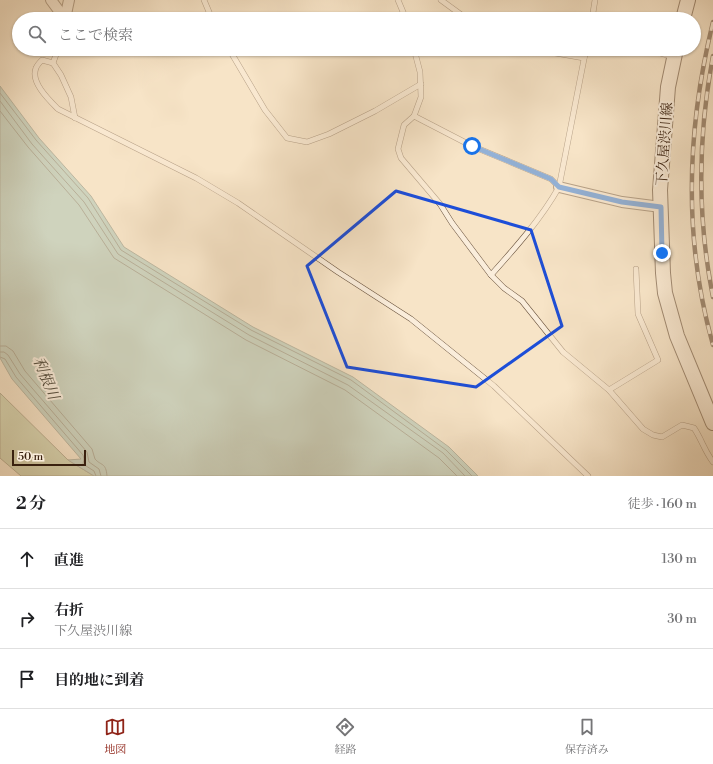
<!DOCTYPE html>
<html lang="ja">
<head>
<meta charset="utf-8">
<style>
  :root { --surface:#fff; --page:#f6f6f6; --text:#202124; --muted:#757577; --line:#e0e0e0; --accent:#8f2418 }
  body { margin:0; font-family:"Libre Bodoni","Noto Serif JP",serif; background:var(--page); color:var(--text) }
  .scale { position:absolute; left:12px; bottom:10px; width:74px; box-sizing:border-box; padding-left:4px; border:2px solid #3a210f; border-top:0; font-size:11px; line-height:14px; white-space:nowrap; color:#3a210f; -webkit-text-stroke:3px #faeddb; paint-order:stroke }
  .stop { position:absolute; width:12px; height:12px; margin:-9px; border:3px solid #1a73e8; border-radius:50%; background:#fff }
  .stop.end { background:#1a73e8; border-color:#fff; box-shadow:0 1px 4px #0008 }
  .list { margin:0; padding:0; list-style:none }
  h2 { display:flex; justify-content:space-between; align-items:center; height:52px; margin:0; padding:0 16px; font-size:17px }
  h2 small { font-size:13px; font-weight:400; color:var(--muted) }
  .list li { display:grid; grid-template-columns:26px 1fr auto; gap:12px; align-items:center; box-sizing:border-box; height:60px; padding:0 16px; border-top:1px solid var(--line) }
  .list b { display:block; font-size:15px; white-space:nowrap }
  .list p { margin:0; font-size:13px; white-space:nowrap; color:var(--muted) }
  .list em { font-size:13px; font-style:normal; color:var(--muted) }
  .icon { flex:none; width:22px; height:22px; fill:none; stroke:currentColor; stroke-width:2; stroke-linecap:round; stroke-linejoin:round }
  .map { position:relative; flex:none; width:713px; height:476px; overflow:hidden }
  .search { position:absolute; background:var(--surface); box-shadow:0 1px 3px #0004; left:12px; right:12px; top:12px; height:44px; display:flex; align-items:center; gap:10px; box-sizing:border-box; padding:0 14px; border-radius:22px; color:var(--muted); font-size:15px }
  .sheet { height:232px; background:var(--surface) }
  nav { display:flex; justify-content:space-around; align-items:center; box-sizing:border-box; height:56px; border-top:1px solid var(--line); background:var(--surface); font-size:11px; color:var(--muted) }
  nav a { display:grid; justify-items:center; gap:2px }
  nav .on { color:var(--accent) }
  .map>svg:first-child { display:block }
  .green { fill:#b6c59a; stroke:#787354 }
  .water { fill:#9ebfb2; stroke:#768071 }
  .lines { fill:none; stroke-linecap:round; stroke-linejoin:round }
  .shore { stroke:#6c7060; stroke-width:1 }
  .lane-casing { stroke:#69523d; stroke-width:6 }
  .street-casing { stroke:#69523d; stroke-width:12 }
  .secondary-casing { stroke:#3a210f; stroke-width:16 }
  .lane { stroke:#faeddb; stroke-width:5 }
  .street { stroke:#faeddb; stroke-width:10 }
  .secondary { stroke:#faeddb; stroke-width:14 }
  .rail-casing { stroke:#3a210f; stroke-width:4.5 }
  .rail { stroke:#faeddb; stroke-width:3; stroke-dasharray:9; stroke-linecap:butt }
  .route { stroke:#1a73e8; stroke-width:5 }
  .marked { fill:none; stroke:#1d4ed8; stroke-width:3; stroke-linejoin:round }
  .labels { text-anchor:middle; stroke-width:4; stroke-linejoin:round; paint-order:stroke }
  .street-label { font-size:14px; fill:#3a210f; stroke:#faeddb }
  .water-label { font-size:15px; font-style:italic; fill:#585040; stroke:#faeddb }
</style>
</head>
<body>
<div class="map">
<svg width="713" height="476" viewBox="0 0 713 476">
  <rect width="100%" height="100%" fill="#f7e4c7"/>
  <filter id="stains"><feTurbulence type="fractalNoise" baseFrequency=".005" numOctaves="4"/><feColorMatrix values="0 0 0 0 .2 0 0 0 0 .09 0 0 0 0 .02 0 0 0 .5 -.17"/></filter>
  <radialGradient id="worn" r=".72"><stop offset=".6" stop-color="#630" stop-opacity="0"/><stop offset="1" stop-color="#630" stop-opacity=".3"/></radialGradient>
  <!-- green -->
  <polygon class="green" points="0,393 68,460 94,476 21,476 0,458"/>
  <!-- water -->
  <polygon class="water" points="0,86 39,138 91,196 124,247 253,327 353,377 449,447 478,476 94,476 68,460 81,459 12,379 0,358"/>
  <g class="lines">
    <!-- shore -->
    <g class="shore">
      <polyline points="0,93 36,140 88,198 121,250 251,330 351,380 446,450 472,476"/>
      <polyline points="0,101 32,144 84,202 118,254 249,335 348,385 443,453 465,476"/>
      <polyline points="0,111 28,147 79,205 114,258 246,340 345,390 439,458 457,476"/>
      <path d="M 0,346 L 6,346 L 13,351 L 25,371 L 92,449 C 93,452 94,456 95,459 C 101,466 106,462 107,476"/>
      <polyline points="0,352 4,352 8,355 20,374 87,452 89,462 99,469 101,476"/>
      <polyline points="0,357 5,359 16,377 83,455 84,459 83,464 94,471 96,476"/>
    </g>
    <!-- lane casing -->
    <g class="lane-casing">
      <g id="lane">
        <polyline points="204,0 212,19"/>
        <polyline points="398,0 406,19"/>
        <polyline points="441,0 467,19"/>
        <polyline points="592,19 595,0"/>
        <polyline points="58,49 53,63 61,75 71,97 75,118"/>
        <polyline points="229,49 265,110 287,138 307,142 329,134 375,111 421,84"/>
        <path d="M 414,49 L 420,72 L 421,97 L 414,116 L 404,125 L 398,149 L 401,158 L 440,204 L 452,223 L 491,275 L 504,288 L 522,301 L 563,352 L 609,390 L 643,429 L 653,435 L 662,437 L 682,425 L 694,428 C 702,440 704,450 713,462"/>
        <polyline points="532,49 584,58"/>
        <polyline points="647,49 673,57"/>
        <path d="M 53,63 L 42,60 C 40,62 37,65 36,68 C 30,82 49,100 58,109 L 196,178 L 238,203 L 338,272 L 411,319 L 494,386 L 588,476"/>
        <polyline points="414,116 472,146 551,179 559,187"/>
        <path d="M 491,275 C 516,247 541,219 559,187 L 586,49"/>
        <polyline points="609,390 658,360 638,314 636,269"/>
      </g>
    </g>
    <!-- street casing -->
    <g class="street-casing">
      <g id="street">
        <polyline points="51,0 65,19"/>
        <polyline points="65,19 69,0"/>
        <polyline points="559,187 622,202 661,207"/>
      </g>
    </g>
    <!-- secondary casing -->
    <g class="secondary-casing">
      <g id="secondary">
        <polyline points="683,19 688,0"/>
        <polyline points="676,49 668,87 660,190 663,273 665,293 677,336 713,423"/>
      </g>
    </g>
    <!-- lane -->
    <use href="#lane" class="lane"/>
    <!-- street -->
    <use href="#street" class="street"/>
    <!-- secondary -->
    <use href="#secondary" class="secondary"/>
    <!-- rail casing -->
    <g class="rail-casing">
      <g id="rail">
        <path d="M 713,22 C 687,128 683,239 713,345"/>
        <path d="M 713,56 C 698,135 697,217 713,297"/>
      </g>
    </g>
    <!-- rail -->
    <use href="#rail" class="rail"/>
  </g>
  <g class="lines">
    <!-- route -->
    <polyline class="route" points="472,146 551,179 559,187 622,202 661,207 662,253"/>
  </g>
  <!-- marked area -->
  <path d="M0 0H713V476H0ZM 396,191 L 531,230 L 562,326 L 476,387 L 347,367 L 307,266 Z" fill="#f7e4c7" fill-opacity=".55" fill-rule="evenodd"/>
  <path class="marked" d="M 396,191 L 531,230 L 562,326 L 476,387 L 347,367 L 307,266 Z"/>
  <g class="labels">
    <!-- street labels -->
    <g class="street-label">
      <text transform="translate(664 144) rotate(-86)" y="5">下久屋渋川線</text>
    </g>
    <!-- water labels -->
    <g class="water-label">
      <text transform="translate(46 378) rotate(68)" y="5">利根川</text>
    </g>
  </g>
  <rect width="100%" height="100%" filter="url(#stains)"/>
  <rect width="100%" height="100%" fill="url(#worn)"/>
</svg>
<div class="scale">50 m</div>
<div class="stop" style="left:472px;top:146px"></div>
<div class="stop end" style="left:662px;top:253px"></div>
<div class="search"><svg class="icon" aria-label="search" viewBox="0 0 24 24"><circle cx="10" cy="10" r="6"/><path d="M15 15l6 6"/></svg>ここで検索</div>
</div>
<section class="sheet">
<h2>2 分<small>徒歩 · 160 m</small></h2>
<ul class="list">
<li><svg class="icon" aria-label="ahead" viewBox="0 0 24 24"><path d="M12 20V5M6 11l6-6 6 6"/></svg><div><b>直進</b></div><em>130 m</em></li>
<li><svg class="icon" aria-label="right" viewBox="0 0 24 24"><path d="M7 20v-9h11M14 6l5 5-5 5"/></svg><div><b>右折</b><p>下久屋渋川線</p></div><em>30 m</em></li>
<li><svg class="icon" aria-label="arrive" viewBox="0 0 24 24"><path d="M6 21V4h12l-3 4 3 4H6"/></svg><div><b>目的地に到着</b></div></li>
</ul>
</section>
<nav>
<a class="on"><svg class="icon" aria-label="map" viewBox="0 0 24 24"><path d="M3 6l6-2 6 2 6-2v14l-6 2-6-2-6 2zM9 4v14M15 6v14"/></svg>地図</a>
<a><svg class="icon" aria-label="directions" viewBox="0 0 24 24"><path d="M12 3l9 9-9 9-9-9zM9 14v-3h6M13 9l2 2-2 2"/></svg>経路</a>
<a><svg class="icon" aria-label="saved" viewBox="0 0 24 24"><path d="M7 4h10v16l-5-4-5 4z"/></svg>保存済み</a>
</nav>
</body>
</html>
